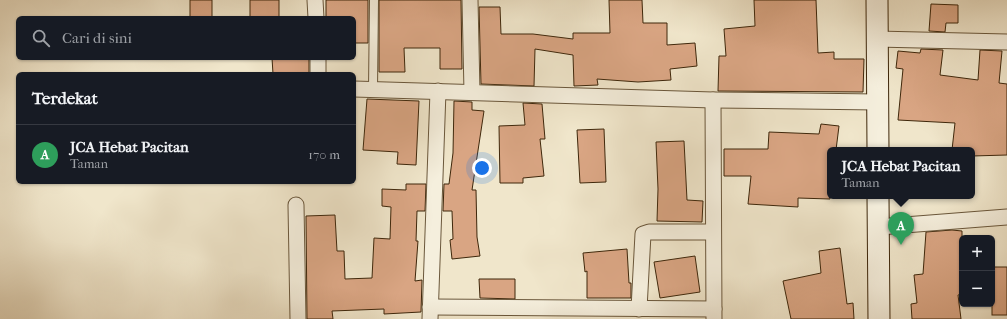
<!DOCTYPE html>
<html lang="id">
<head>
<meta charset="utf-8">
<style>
  :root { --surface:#171b24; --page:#20242c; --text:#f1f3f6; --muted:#9ea1a6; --line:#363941; --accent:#7c3aed }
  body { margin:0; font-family:"IM FELL French Canon",serif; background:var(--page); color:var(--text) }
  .controls { position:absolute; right:12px; bottom:12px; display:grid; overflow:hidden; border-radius:6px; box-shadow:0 1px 3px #0004 }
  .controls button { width:36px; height:36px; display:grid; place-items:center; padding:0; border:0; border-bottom:1px solid var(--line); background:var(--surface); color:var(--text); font:20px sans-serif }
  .you { position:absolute; left:482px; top:168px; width:14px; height:14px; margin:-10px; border:3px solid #fff; border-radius:50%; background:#1a73e8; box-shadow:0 0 0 6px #1a73e833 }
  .badge { display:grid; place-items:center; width:26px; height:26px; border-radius:50%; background:var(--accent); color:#fff; font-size:13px; font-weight:700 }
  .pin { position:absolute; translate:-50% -33px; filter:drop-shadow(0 1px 2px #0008) }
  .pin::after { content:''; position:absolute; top:21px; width:14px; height:12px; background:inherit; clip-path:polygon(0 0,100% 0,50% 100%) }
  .popup { position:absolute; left:827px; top:147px; width:148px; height:52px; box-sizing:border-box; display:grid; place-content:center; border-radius:6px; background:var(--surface); filter:drop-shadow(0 1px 3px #0005); font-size:13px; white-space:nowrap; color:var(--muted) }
  .popup b { font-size:15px; color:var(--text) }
  .popup::after { content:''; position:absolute; left:50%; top:100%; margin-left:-8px; border:8px solid transparent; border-top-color:var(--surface) }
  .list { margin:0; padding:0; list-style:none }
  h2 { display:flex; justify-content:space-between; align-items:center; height:52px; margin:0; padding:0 16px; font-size:17px }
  h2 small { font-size:13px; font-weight:400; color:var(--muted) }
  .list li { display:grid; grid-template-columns:26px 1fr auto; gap:12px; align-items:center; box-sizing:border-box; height:60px; padding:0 16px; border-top:1px solid var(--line) }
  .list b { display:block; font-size:15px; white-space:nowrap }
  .list p { margin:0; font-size:13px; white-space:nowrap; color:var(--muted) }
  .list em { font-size:13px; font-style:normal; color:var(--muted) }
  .icon { flex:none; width:22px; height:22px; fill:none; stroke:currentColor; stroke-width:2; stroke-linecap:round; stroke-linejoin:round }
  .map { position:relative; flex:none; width:1007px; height:319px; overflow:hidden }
  .search { position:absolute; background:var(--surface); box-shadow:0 1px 3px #0004; left:16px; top:16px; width:340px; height:44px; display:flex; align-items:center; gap:10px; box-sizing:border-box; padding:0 14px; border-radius:6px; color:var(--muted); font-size:15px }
  .panel { position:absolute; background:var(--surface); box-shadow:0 1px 3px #0004; left:16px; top:72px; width:340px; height:112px; border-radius:6px }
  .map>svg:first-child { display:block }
  .building { fill:#d9a583; stroke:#3e270b }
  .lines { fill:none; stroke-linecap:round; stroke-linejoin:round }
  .service-casing { stroke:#6a573b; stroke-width:10 }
  .minor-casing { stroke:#6a573b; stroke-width:17 }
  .secondary-casing { stroke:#3e270b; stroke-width:23 }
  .service { stroke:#f5efdd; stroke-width:8 }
  .minor { stroke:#f5efdd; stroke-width:15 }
  .secondary { stroke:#f5efdd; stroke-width:21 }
</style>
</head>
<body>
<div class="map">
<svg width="1007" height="319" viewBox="0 0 1007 319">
  <rect width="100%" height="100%" fill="#f0e6cb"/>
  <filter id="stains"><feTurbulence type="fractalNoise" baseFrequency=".005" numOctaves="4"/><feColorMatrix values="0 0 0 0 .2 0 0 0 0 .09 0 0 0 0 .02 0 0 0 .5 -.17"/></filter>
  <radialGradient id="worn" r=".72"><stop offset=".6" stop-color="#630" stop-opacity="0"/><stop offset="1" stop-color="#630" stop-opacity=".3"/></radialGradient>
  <!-- building -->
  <g class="building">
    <rect x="190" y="0" width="22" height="18"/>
    <rect x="250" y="0" width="29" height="18"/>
    <polygon points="326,0 368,0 368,43 355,43 354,18 326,18"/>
    <polygon points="379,0 461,0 462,69 440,69 440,48 404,48 405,72 379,72"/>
    <polygon points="609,0 642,0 643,23 667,23 667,45 695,43 697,66 670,69 671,80 638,82 597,79 598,85 574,86 573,55 535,49 534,86 481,84 479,7 500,7 501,34 533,34 573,39 573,33 610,33"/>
    <polygon points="754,0 816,0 818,53 834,52 834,59 864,59 863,92 718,91 719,56 726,56 724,29 755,26"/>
    <polygon points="931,4 958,5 958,23 946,23 945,32 929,31"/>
    <polygon points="921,49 943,50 940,75 978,80 980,50 1002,51 999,83 1007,84 1007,155 972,156 972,150 952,150 955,123 898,120 903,69 896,68 898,51 920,53"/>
    <polygon points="272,58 309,58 309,74 273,74"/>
    <polygon points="367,99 419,101 416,165 397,164 398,152 363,150"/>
    <polygon points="454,101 472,102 472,110 484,111 472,190 476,190 477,237 480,256 452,259 450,240 453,239 452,211 443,211 444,184 449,184 453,153"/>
    <polygon points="523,103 542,104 545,139 540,139 544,176 523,178 523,183 500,183 499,126 525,125"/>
    <polygon points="821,124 839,126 836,150 830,150 830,199 798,198 798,207 748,204 751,176 724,176 724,149 768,149 769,132 819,134"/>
    <polygon points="604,129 606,182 580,183 577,130"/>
    <polygon points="684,141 687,200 703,201 702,222 657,221 658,189 656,142"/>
    <polygon points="406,184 426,184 425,211 417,211 416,241 418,241 415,281 422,280 421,312 384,314 384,309 332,311 333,319 307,319 306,216 335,215 337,251 344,251 345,279 372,278 374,238 390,239 391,207 382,206 382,189 406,190"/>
    <polygon points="952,230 962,231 962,294 958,295 961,319 912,319 911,304 917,303 914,275 923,274 926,232"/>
    <polygon points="840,248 847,304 853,303 854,319 791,319 783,281 821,273 819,251"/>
    <polygon points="627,249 629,283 631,283 631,298 587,298 587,271 585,272 583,253"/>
    <polygon points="695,256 700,292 660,298 654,262"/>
    <rect x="992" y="267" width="15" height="48"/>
    <polygon points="479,279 515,279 515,299 480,298"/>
  </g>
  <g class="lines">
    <!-- service casing -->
    <g class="service-casing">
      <polyline id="service" points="373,89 374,0"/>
    </g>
    <!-- minor casing -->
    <g class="minor-casing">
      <g id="minor">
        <polyline points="315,0 316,18"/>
        <polyline points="470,0 472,92"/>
        <polyline points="876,39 1007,42"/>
        <polyline points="318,58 318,74"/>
        <polyline points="354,89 713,100 877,102"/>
        <polyline points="713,100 714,319"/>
        <polyline points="296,205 298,319"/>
        <polyline points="879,227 1007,217"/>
        <polyline points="430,307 714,309"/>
        <polyline points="639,309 643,234 649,232 713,232"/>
        <polyline points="430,319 438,91"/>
      </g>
    </g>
    <!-- secondary casing -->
    <g class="secondary-casing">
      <g id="secondary">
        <polyline points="877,0 878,150"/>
        <polyline points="878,196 879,319"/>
      </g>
    </g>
    <!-- service -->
    <use href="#service" class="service"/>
    <!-- minor -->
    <use href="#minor" class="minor"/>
    <!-- secondary -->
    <use href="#secondary" class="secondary"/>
  </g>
  <rect width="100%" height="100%" filter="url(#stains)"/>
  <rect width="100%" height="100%" fill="url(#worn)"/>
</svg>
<div class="controls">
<button>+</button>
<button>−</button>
</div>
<div class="you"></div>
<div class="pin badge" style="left:901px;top:245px;background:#2e9e5b">A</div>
<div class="popup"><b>JCA Hebat Pacitan</b>Taman</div>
<div class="search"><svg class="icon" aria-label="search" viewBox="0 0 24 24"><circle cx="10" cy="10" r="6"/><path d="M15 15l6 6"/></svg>Cari di sini</div>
<section class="panel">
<h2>Terdekat<small></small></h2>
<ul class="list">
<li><span class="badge" style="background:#2e9e5b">A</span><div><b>JCA Hebat Pacitan</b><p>Taman</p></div><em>170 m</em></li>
</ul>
</section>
</div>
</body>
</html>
